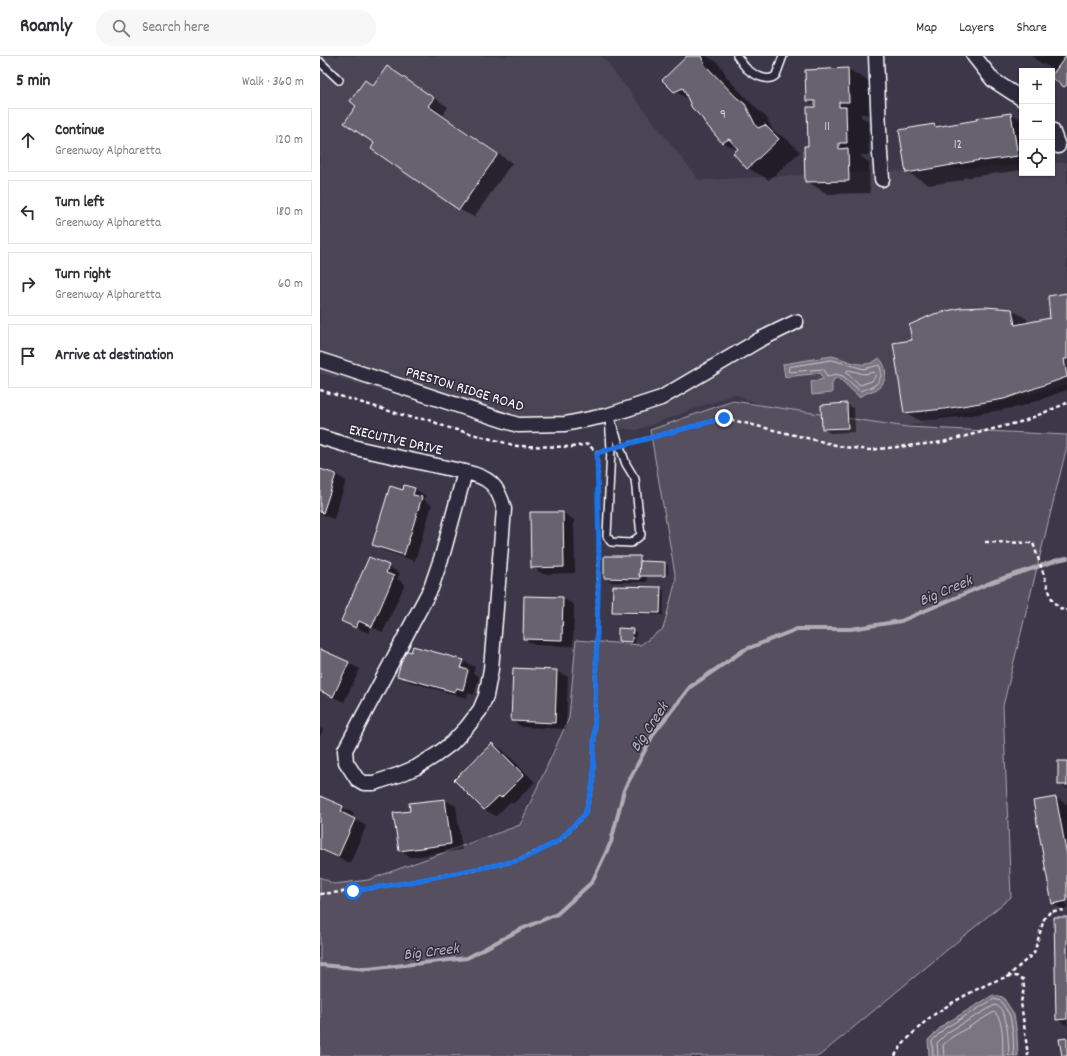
<!DOCTYPE html>
<html lang="en">
<head>
<meta charset="utf-8">
<style>
  :root { --surface:#fff; --page:#f7f7f7; --text:#2b2b33; --muted:#7c7c81; --line:#e1e1e2 }
  body { margin:0; font-family:Dekko,sans-serif; background:var(--page); color:var(--text) }
  .controls { position:absolute; right:12px; top:12px; display:grid; overflow:hidden; border-radius:0px; box-shadow:0 1px 3px #0004 }
  .controls button { width:36px; height:36px; display:grid; place-items:center; padding:0; border:0; border-bottom:1px solid var(--line); background:var(--surface); color:var(--text); font:20px sans-serif }
  .stop { position:absolute; width:12px; height:12px; margin:-9px; border:3px solid #1a73e8; border-radius:50%; background:#fff }
  .stop.end { background:#1a73e8; border-color:#fff; box-shadow:0 1px 4px #0008 }
  .list { margin:0; padding:0; list-style:none }
  h2 { display:flex; justify-content:space-between; align-items:center; height:52px; margin:0; padding:0 16px; font-size:17px }
  h2 small { font-size:13px; font-weight:400; color:var(--muted) }
  .list li { display:grid; grid-template-columns:26px 1fr auto; gap:12px; align-items:center; box-sizing:border-box; height:64px; margin:0 8px 8px; padding:0 8px; border:1px solid var(--line); border-radius:0px }
  .list b { display:block; font-size:15px; white-space:nowrap }
  .list p { margin:0; font-size:13px; white-space:nowrap; color:var(--muted) }
  .list em { font-size:13px; font-style:normal; color:var(--muted) }
  .icon { flex:none; width:22px; height:22px; fill:none; stroke:currentColor; stroke-width:2; stroke-linecap:round; stroke-linejoin:round }
  .map { position:relative; flex:none; width:747px; height:1000px; overflow:hidden }
  header { display:flex; align-items:center; gap:24px; box-sizing:border-box; height:56px; padding:0 20px; background:var(--surface); border-bottom:1px solid var(--line) }
  header strong { font-size:19px }
  nav { display:flex; gap:22px; margin-inline-start:auto; font-size:14px }
  .search { width:280px; height:36px; background:var(--page); display:flex; align-items:center; gap:10px; box-sizing:border-box; padding:0 14px; border-radius:22px; color:var(--muted); font-size:15px }
  main { display:flex }
  aside { flex:1; background:var(--surface) }
  .map>svg:first-child { display:block }
  .built { fill:#494455 }
  .green { fill:#555060; stroke:#aaa8b0 }
  .water { fill:#797682; stroke:#afadb4 }
  .shadow { fill:#0007 }
  .lines { fill:none; stroke-linecap:round; stroke-linejoin:round }
  .shore { stroke:#c9c8cd; stroke-width:1 }
  .stream { stroke:#afadb4; stroke-width:4 }
  .building { fill:#666270; stroke:#fff }
  .lane-casing { stroke:#fff; stroke-width:10 }
  .street-casing { stroke:#fff; stroke-width:17 }
  .path { stroke:#fff; stroke-width:2.5; stroke-dasharray:4 3; stroke-linecap:butt }
  .lane { stroke:#2f2a3d; stroke-width:7 }
  .street { stroke:#2f2a3d; stroke-width:14 }
  .route { stroke:#1a73e8; stroke-width:5 }
  .labels { text-anchor:middle; stroke-width:3; stroke-linejoin:round; paint-order:stroke }
  .number-label { font-size:13px; fill:#d9d8db }
  .street-label { font-size:15px; fill:#fff; stroke:#2f2a3d }
  .water-label { font-size:16px; font-style:italic; fill:#b5b4ba; stroke:#2f2a3d }
</style>
</head>
<body>
<header>
<strong>Roamly</strong>
<div class="search"><svg class="icon" aria-label="search" viewBox="0 0 24 24"><circle cx="10" cy="10" r="6"/><path d="M15 15l6 6"/></svg>Search here</div>
<nav><a>Map</a><a>Layers</a><a>Share</a></nav>
</header>
<main>
<aside>
<h2>5 min<small>Walk · 360 m</small></h2>
<ul class="list">
<li><svg class="icon" aria-label="ahead" viewBox="0 0 24 24"><path d="M12 20V5M6 11l6-6 6 6"/></svg><div><b>Continue</b><p>Greenway Alpharetta</p></div><em>120 m</em></li>
<li><svg class="icon" aria-label="left" viewBox="0 0 24 24"><path d="M17 20v-9H6M10 6l-5 5 5 5"/></svg><div><b>Turn left</b><p>Greenway Alpharetta</p></div><em>180 m</em></li>
<li><svg class="icon" aria-label="right" viewBox="0 0 24 24"><path d="M7 20v-9h11M14 6l5 5-5 5"/></svg><div><b>Turn right</b><p>Greenway Alpharetta</p></div><em>60 m</em></li>
<li><svg class="icon" aria-label="arrive" viewBox="0 0 24 24"><path d="M6 21V4h12l-3 4 3 4H6"/></svg><div><b>Arrive at destination</b></div></li>
</ul>
</aside>
<div class="map">
<svg width="747" height="1000" viewBox="0 0 747 1000">
  <rect width="100%" height="100%" fill="#3c3749"/>
  <filter id="ink" filterUnits="userSpaceOnUse"><feTurbulence type="fractalNoise" baseFrequency=".025" numOctaves="2"/><feDisplacementMap in="SourceGraphic" scale="8" xChannelSelector="R" yChannelSelector="G"/><feConvolveMatrix kernelMatrix="1 2 1 2 8 2 1 2 1" color-interpolation-filters="sRGB"/></filter>
  <g filter="url(#ink)">
    <!-- built -->
    <polygon class="built" points="0,0 282,0 379,124 702,109 702,117 732,117 732,107 747,106 747,329 549,380 502,376 415,338 317,374 139,357 0,317"/>
    <!-- green -->
    <polygon class="green" points="413,345 587,371 747,379 747,390 683,650 691,841 499,1000 0,1000 0,821 14,828 48,824 200,769 249,662 256,584 320,589 343,573 356,524 330,374"/>
    <!-- water -->
    <g class="water">
      <path d="M 512,300 C 529,304 544,315 559,302 C 568,310 568,327 557,333 C 551,336 545,337 539,341 L 520,323 L 515,322 L 512,327 L 512,337 L 492,339 L 491,326 L 503,323 L 501,317 L 465,321 L 463,308 Z"/>
      <polygon points="673,939 683,941 694,958 697,978 698,1000 609,1000 608,984 623,969"/>
    </g>
    <!-- shadow -->
    <g class="shadow">
      <polygon points="369,0 386,0 397,6 402,12 407,22 438,54 447,62 453,75 467,83 480,96 449,124 428,112 418,94 403,86 370,44 355,35"/>
      <polygon points="712,0 747,0 747,31 732,20 736,15 716,4"/>
      <polygon points="67,11 82,20 128,51 123,59 192,107 154,161 139,153 56,87 38,49 45,25 54,30"/>
      <polygon points="528,13 550,26 551,58 541,58 541,61 548,65 549,99 541,99 541,101 549,106 550,137 508,138 486,125 489,91 496,52 496,50 487,44 486,15"/>
      <polygon points="691,58 702,64 702,114 642,122 643,124 609,129 587,116 614,69 618,71"/>
      <polygon points="747,239 747,334 699,351 639,361 600,365 585,356 593,285 692,254 707,263 708,267 732,263"/>
      <polygon points="527,348 534,353 535,376 510,377 503,373"/>
      <polygon points="0,414 15,418 26,425 14,463 0,458"/>
      <polygon points="85,430 95,433 106,440 104,444 112,449 95,505 65,495 53,489 84,435"/>
      <polygon points="211,457 243,457 254,464 255,517 223,518 212,511"/>
      <polygon points="319,501 327,507 345,507 348,509 348,519 327,519 327,521 348,521 327,521 327,526 292,526 285,522"/>
      <polygon points="49,502 80,517 77,523 85,528 63,576 51,571 48,577 22,564"/>
      <polygon points="341,532 344,534 343,559 297,557 293,556"/>
      <polygon points="243,542 254,549 253,590 215,589 204,583"/>
      <polygon points="312,574 316,576 315,587 303,586 299,585"/>
      <polygon points="0,594 40,613 24,646 0,635"/>
      <polygon points="143,605 155,611 153,617 159,621 154,639 148,637 147,642 90,626 78,620"/>
      <polygon points="237,615 248,621 246,673 203,671 192,665"/>
      <polygon points="0,672 3,674 0,681"/>
      <polygon points="172,688 184,695 215,726 193,748 190,746 176,760 165,754 136,724"/>
      <polygon points="747,706 747,733 739,728"/>
      <polygon points="0,741 34,757 32,762 46,770 30,807 0,794"/>
      <polygon points="736,742 747,748 747,853 744,854 733,848 714,746"/>
      <polygon points="124,744 136,750 142,794 91,801 80,794 91,756"/>
      <polygon points="747,862 747,969 737,963"/>
    </g>
    <g class="lines">
      <!-- shore -->
      <g class="shore">
        <path d="M 512,304 L 544,313 L 559,309 C 563,315 561,325 555,329 C 551,332 544,333 540,335 L 523,320 L 515,318 L 507,321 L 505,315 L 502,313 L 470,316 L 468,315 L 469,311 Z"/>
        <polygon points="527,315 529,314 544,318 554,316 556,319 552,325 540,329 528,318"/>
        <polyline points="613,1000 612,985 625,972 674,943 681,945 690,960 693,978 694,1000"/>
        <path d="M 618,1000 L 617,987 L 628,976 L 675,949 C 689,953 688,987 689,1000"/>
        <path d="M 624,1000 L 623,989 L 632,981 L 674,956 C 685,965 682,986 683,1000"/>
      </g>
      <!-- stream -->
      <polyline class="stream" points="0,909 48,913 147,902 199,874 237,858 272,826 291,786 304,734 334,677 370,631 424,594 477,573 531,573 581,565 672,526 738,504 747,502"/>
    </g>
    <!-- building -->
    <g class="building">
      <polygon points="367,0 381,0 385,9 416,41 425,48 436,70 438,72 445,69 459,83 427,113 413,97 418,93 409,83 402,87 385,67 382,62 372,52 363,32 354,36 342,24"/>
      <polygon points="746,0 747,0 747,29 744,31 732,22 732,19"/>
      <polygon points="67,10 114,42 108,50 178,98 139,154 51,93 54,87 24,67 36,50 30,45 45,24 53,30"/>
      <polygon points="528,12 529,46 519,46 519,51 526,51 527,87 519,87 519,93 528,92 529,125 485,126 484,90 488,90 487,51 495,51 495,45 486,45 485,14"/>
      <polygon points="691,57 698,100 662,105 661,104 586,117 579,74 614,68 615,71 657,64 656,62"/>
      <polygon points="747,237 747,303 744,303 747,321 684,343 624,353 584,357 573,287 592,284 589,269 614,258 640,252 665,251 692,253 695,269 730,262 728,240"/>
      <polygon points="527,347 528,372 502,373 501,349"/>
      <polygon points="0,413 16,418 3,457 0,456"/>
      <polygon points="84,429 95,432 93,439 102,441 84,499 52,489 70,430 83,434"/>
      <polygon points="210,456 243,456 244,511 211,512"/>
      <polygon points="284,500 320,500 320,523 284,522"/>
      <polygon points="49,501 69,509 66,517 74,520 52,571 39,565 36,572 21,565"/>
      <polygon points="320,505 345,506 345,520 319,520"/>
      <polygon points="293,530 341,531 340,557 292,556"/>
      <polygon points="204,540 243,541 242,584 203,583"/>
      <polygon points="298,572 313,573 312,586 298,585"/>
      <polygon points="93,590 144,604 141,612 148,614 143,634 137,632 135,636 77,620 85,594 91,596"/>
      <polygon points="0,593 29,606 13,641 0,635"/>
      <polygon points="193,612 237,614 235,667 191,665"/>
      <polygon points="172,687 204,719 181,742 179,740 164,754 134,724"/>
      <rect x="738" y="705" width="9" height="24"/>
      <polygon points="0,740 23,750 21,756 35,763 18,801 0,793"/>
      <polygon points="736,741 747,800 747,845 732,848 713,745"/>
      <polygon points="125,743 131,788 79,795 73,757 90,755 89,747"/>
      <polygon points="734,861 747,861 747,963 736,964"/>
      <polygon points="747,982 747,1000 742,1000 739,983"/>
    </g>
    <g class="lines">
      <!-- lane casing -->
      <g class="lane-casing">
        <g id="lane">
          <path d="M 417,0 C 420,4 423,9 427,13 C 434,19 449,27 456,19 L 463,0"/>
          <polyline points="0,6 19,24"/>
          <polygon points="289,359 306,408 315,423 321,479 311,487 291,486 287,480 291,393"/>
        </g>
      </g>
      <!-- street casing -->
      <g class="street-casing">
        <g id="street">
          <polyline points="556,0 560,98 562,123"/>
          <polyline points="654,0 673,24 702,43"/>
          <polyline points="732,74 738,90"/>
          <polyline points="0,304 198,369 245,368 289,359 341,342 441,283 476,266"/>
          <polyline points="0,381 40,393 145,416"/>
          <path d="M 145,416 C 169,421 178,429 184,453 L 171,613 L 166,640 L 160,654 L 147,671 L 132,687 L 116,699 L 97,711 L 78,719 L 54,727 L 44,727 L 37,723 L 26,706 L 25,694 L 111,532 L 123,497 Z"/>
        </g>
      </g>
      <!-- path -->
      <g class="path">
        <polyline points="0,334 89,361 109,364 126,371 197,390 252,391 268,388 277,397"/>
        <polyline points="309,387 404,362 524,391 550,394 623,386 704,365 747,347"/>
        <polyline points="278,420 277,397 281,396"/>
        <polyline points="665,486 713,487 733,546 744,555 747,554"/>
        <polyline points="0,838 33,835 90,826 196,805 214,797 239,785 265,758 273,728 279,485"/>
        <polyline points="687,921 714,897 724,863 731,855 747,854"/>
        <path d="M 575,1000 C 580,989 604,965 615,958 C 629,948 678,919 695,920 C 697,920 700,922 703,923 L 704,932 L 701,946 L 708,1000"/>
      </g>
      <!-- lane -->
      <use href="#lane" class="lane"/>
      <!-- street -->
      <use href="#street" class="street"/>
    </g>
  </g>
  <g class="lines" filter="url(#ink)">
    <!-- route -->
    <polyline class="route" points="33,835 90,826 196,805 214,798 238,785 265,758 273,728 279,502 277,397 300,390 404,362"/>
  </g>
  <g class="labels">
    <!-- number labels -->
    <g class="number-label">
      <text x="403" y="62">9</text>
      <text x="507" y="74">11</text>
      <text x="638" y="92">12</text>
    </g>
    <!-- street labels -->
    <g class="street-label">
      <text transform="translate(145 332) rotate(17)" y="5">PRESTON RIDGE ROAD</text>
      <text transform="translate(76 383) rotate(13)" y="5">EXECUTIVE DRIVE</text>
    </g>
    <!-- water labels -->
    <g class="water-label">
      <text transform="translate(625 533) rotate(-23)" y="6">Big Creek</text>
      <text transform="translate(328 670) rotate(-56)" y="6">Big Creek</text>
      <text transform="translate(111 894) rotate(-7)" y="6">Big Creek</text>
    </g>
  </g>
</svg>
<div class="controls">
<button>+</button>
<button>−</button>
<button><svg class="icon" aria-label="locate" viewBox="0 0 24 24"><circle cx="12" cy="12" r="6"/><path d="M12 2v4M12 18v4M2 12h4M18 12h4"/></svg></button>
</div>
<div class="stop" style="left:33px;top:835px"></div>
<div class="stop end" style="left:404px;top:362px"></div>
</div>
</main>
</body>
</html>
